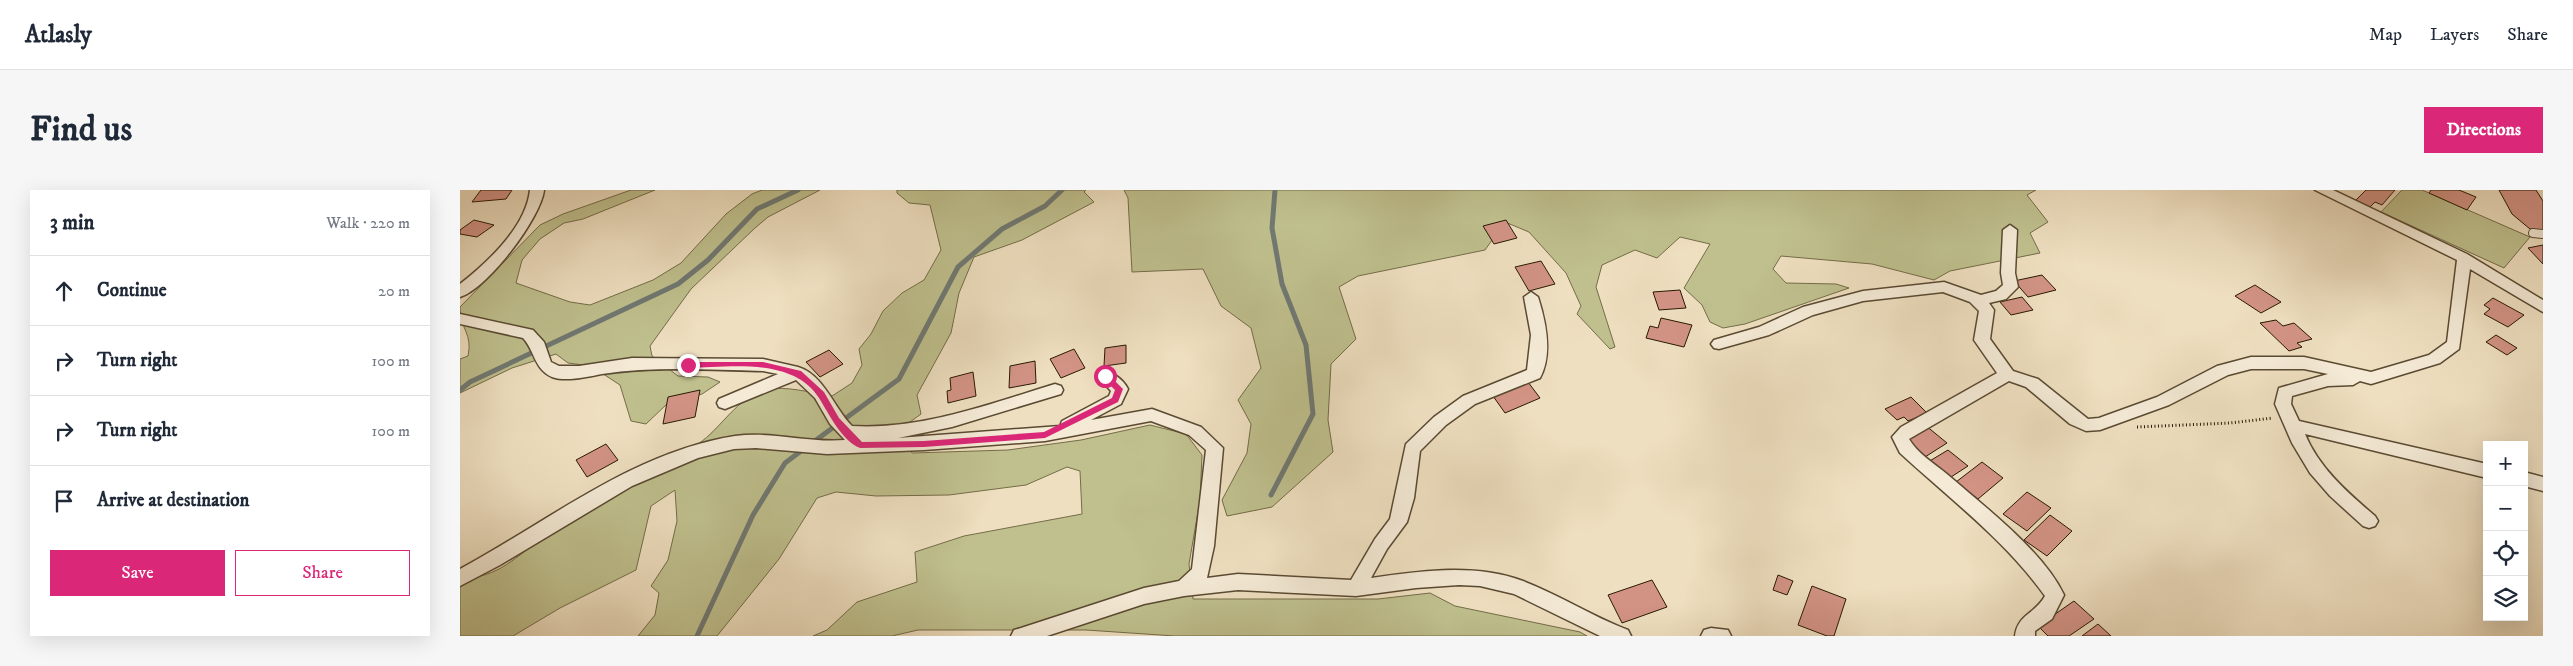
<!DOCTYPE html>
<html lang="en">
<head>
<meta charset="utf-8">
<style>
  :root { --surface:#fff; --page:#f6f6f7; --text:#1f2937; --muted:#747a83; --line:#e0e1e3; --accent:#db2777 }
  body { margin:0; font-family:"IM FELL DW Pica",serif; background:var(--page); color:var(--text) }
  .controls { position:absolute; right:15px; bottom:15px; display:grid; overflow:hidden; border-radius:0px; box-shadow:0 5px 20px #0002 }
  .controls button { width:45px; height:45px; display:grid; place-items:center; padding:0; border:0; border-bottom:1px solid var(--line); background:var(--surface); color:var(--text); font:25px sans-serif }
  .stop { position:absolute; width:15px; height:15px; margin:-11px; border:4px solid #db2777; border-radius:50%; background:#fff }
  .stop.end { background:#db2777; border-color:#fff; box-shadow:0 1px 5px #0008 }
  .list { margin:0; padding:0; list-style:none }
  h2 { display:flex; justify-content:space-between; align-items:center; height:65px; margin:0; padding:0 20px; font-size:21px }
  h2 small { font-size:16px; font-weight:400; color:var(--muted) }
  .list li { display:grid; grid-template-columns:32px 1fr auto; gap:15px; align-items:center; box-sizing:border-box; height:70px; padding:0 20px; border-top:1px solid var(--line) }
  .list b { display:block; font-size:19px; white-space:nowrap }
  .list em { font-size:16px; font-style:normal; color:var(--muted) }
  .actions { display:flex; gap:10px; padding:15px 20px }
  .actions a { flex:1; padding:11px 0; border:1px solid var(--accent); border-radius:0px; text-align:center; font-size:18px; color:var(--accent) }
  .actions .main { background:var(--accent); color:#fff }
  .icon { flex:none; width:28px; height:28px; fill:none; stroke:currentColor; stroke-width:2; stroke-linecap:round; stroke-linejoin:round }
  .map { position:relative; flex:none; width:2083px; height:446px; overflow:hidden; border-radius:0px }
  header { display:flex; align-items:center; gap:30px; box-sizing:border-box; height:70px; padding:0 25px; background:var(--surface); border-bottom:1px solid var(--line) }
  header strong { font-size:24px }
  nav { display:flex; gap:28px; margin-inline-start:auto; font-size:18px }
  .intro { display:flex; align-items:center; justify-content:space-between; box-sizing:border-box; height:120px; padding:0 30px }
  h1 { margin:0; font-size:35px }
  .button { padding:12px 22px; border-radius:0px; background:var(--accent); color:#fff; font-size:18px; font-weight:700 }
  main { display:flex; gap:30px; padding:0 30px }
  aside { flex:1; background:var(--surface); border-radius:0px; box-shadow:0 5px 20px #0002 }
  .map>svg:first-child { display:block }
  .green { fill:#bfc08e; stroke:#746c48 }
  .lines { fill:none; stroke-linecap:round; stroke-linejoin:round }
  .stream { stroke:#707973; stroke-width:5 }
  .building { fill:#d29385; stroke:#291903 }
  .lane-casing { stroke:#5a4a32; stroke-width:10 }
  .street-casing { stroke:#5a4a32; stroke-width:3 }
  .path { stroke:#291903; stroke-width:3; stroke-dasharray:1 2.5; stroke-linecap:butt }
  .lane { stroke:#f4ead6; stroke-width:8 }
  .street { fill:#f4ead6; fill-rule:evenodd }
  .route { fill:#db2777 }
</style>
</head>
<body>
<header>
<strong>Atlasly</strong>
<nav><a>Map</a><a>Layers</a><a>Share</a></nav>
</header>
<div class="intro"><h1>Find us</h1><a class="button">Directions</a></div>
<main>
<aside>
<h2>3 min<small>Walk · 220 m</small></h2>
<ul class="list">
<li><svg class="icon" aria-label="ahead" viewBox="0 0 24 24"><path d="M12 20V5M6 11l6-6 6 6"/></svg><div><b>Continue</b></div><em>20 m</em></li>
<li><svg class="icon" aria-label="right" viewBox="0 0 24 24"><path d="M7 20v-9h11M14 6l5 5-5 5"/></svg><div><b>Turn right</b></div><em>100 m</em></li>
<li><svg class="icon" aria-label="right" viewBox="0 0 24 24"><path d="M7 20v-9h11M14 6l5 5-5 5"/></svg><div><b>Turn right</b></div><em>100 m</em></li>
<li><svg class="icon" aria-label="arrive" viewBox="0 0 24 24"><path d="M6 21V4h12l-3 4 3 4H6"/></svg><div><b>Arrive at destination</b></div></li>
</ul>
<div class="actions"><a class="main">Save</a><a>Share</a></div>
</aside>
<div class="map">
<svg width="2083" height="446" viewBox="0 0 2083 446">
  <rect width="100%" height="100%" fill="#eedfc0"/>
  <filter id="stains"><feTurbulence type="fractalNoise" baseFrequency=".004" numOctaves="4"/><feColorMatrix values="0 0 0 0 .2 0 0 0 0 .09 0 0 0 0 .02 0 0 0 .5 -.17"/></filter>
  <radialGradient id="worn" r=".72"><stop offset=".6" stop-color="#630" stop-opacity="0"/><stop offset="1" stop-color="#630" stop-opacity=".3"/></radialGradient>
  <!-- green -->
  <g class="green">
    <path d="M 171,0 L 195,0 L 123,29 L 104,33 L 80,49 L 62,70 L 56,93 L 110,112 L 130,115 L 193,90 L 221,73 L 266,24 L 292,4 L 302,0 L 360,0 L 308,27 L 295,38 L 231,99 L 190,156 L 192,166 L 218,186 L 248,187 L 260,192 L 242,204 L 208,213 L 186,234 L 171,231 L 160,195 L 131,176 L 108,173 L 96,164 L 52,178 L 0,203 L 0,169 L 8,166 C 13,143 0,140 0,117 L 80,35 L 103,24 Z"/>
    <path d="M 437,0 L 626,0 L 624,2 L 634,12 L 562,50 L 514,67 L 499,103 L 491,143 L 457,205 L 461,224 L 436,242 L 452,263 L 548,260 L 621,250 L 690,235 L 726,244 L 742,265 L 740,310 L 729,374 L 733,409 L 918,409 L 970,403 L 995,416 L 1120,442 L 1127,446 L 715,446 L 626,440 L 458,440 L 432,446 L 353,446 L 367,440 L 397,412 L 457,392 L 455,362 L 504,346 L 622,324 L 620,281 L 607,277 L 566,295 L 489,305 L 416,306 L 376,302 L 357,308 L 319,369 L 257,446 L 178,446 L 195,425 L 199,403 L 191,396 L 208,370 L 217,331 L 215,300 L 191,316 L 176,380 L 100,418 L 53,446 L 0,446 L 0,389 C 41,387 54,367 86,346 C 114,327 142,307 171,289 C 192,275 216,267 238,254 C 262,238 276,208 305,200 C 326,195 351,203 372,206 L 392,193 L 402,175 L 399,159 L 411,144 L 423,121 L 442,103 L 464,90 L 481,60 L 470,15 L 449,13 L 437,3 Z"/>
    <polygon points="664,0 1576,0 1567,5 1588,32 1570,43 1580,63 1490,81 1474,90 1412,74 1321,66 1313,79 1326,93 1376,94 1389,98 1285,134 1263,138 1250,132 1242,115 1224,98 1250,54 1220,47 1197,68 1175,60 1142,75 1136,97 1155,157 1150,159 1117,124 1121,116 1106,83 1069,42 1045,32 1025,60 898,86 879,97 896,149 871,174 868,230 873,262 812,317 767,326 762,310 787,263 791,234 778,210 801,178 791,138 761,116 743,79 672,82 668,8"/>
    <polygon points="1942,0 1962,0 2070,47 2044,78 1921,22"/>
  </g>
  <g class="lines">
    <!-- stream -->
    <g class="stream">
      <polyline points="0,200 10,192 218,94 248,70 297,19 338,0"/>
      <polyline points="352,253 439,189 498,77 542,39 585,16 602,0"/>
      <polyline points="811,305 853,224 846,155 822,94 812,38 815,0"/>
      <polyline points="237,446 293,325 325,273 345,258"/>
    </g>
  </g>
  <!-- building -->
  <g class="building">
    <polygon points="21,0 52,0 46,9 12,12"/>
    <polygon points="1906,0 1935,0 1922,15 1915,12 1910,17 1895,11"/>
    <polygon points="1971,0 1999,0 2016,7 2007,20 1969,3"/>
    <polygon points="2039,0 2076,0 2083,11 2083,40 2070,39 2052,24"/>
    <polygon points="14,30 34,35 17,47 0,44 0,40"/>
    <polygon points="1046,30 1057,48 1034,54 1023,36"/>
    <polygon points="2083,55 2083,74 2068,58"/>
    <polygon points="1081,71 1095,94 1069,101 1055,77"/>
    <polygon points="1582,85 1596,100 1568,107 1554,91"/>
    <polygon points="1795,95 1821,112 1801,123 1775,106"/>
    <polygon points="1220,100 1226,118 1199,120 1193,102"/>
    <polygon points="1562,107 1573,120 1551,125 1540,112"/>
    <polygon points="2033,108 2064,125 2048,137 2024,124 2030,119 2024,115"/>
    <polygon points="1201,128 1232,135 1224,157 1186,148 1190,136 1198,138"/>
    <polygon points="1816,130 1823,136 1834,133 1852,149 1837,153 1842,157 1829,161 1800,133"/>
    <polygon points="2036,145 2057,158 2047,165 2026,152"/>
    <polygon points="666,155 666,173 644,176 645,158"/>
    <polygon points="614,159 625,178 601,188 590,169"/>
    <polygon points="369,160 383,174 360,187 346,172"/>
    <polygon points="575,171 576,193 549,198 550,176"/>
    <polygon points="513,182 516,206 488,213 487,201 491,200 490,188"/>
    <polygon points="1068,192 1080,208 1045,223 1033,206"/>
    <polygon points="240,200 235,227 203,234 208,207"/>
    <polygon points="1451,207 1467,223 1448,231 1444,227 1437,230 1425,219"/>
    <polygon points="1465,235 1487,253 1465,267 1443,249"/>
    <polygon points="146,254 158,270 127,287 116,270"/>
    <polygon points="1488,260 1508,276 1488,289 1468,272"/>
    <polygon points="1522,272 1543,288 1518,309 1496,292"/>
    <polygon points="1567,302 1591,318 1567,341 1543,324"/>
    <polygon points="1590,325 1612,341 1587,366 1564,350"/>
    <polygon points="1318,385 1333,391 1327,405 1313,400"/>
    <polygon points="1192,390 1207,417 1162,433 1148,405"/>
    <polygon points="1352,396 1386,409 1374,446 1367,446 1338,435"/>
    <polygon points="1614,411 1634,429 1609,446 1588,446 1578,436"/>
    <polygon points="1638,434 1651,446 1622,446"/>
  </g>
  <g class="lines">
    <!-- lane casing -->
    <g class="lane-casing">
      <polyline id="lane" points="2073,43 2083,44"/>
    </g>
    <!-- street casing -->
    <g class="street-casing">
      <g id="street">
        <path d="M 70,0 L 84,0 C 81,28 27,99 0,107 L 0,94 C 28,72 66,37 70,0 Z"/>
        <path d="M 1855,0 L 1873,0 L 2007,64 L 2083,110 L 2083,122 L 2010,79 L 1999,159 L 1980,173 L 1911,194 L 1900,191 L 1893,195 L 1868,196 L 1832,206 L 1831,214 L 1839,231 L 2027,274 L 2027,288 L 1845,244 C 1859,278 1888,303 1915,326 L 1918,331 L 1915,336 L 1909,338 L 1903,336 L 1870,306 L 1850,283 L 1832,253 L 1815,214 L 1819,198 L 1868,184 L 1844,179 L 1791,179 L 1768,185 L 1709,215 L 1640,240 L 1626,241 L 1610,234 L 1566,197 L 1549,191 L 1449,249 C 1457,263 1475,274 1488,285 C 1525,317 1583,361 1604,405 L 1592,429 L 1575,441 L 1575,446 L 1555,446 C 1558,424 1574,425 1585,406 C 1545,350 1490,309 1440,263 L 1432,247 L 1441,237 L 1537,183 L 1514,150 L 1519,121 L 1510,112 L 1483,102 L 1403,111 L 1353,125 L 1309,145 L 1259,159 L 1254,158 L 1251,154 L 1254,150 L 1299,137 L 1343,117 L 1403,101 L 1484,92 L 1521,105 L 1536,101 L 1543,95 L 1541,83 L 1543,40 L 1550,35 L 1557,40 L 1555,83 L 1558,97 L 1546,109 L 1529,113 L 1534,120 L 1530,149 L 1553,181 L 1578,189 L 1628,229 L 1639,228 L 1697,207 L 1757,176 L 1791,167 L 1844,167 L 1911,182 L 1969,165 L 1987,152 L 1997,70 Z"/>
        <path d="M 1071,102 L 1078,107 C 1086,132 1093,164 1080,188 L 1015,214 L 986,235 L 960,261 L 954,308 L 947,332 L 927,359 L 911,388 C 961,381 1015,373 1063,391 C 1099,405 1132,426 1168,440 L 1171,446 L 1140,446 L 1054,404 L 1020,396 L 999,395 L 956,398 L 896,406 L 778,400 L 724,406 L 684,414 L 587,446 L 551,446 L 554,440 L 561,438 L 684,398 L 719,391 L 732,379 L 746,260 L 729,245 L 691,231 L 585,251 L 464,260 L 367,264 L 296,258 L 274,259 L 238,268 L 172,296 L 40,375 L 0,396 L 0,379 C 89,331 173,262 275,246 C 312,241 348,253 385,250 L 370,234 L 355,208 L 336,190 L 265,219 L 259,217 L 257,213 L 259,209 L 318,184 L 303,181 C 249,180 195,176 142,184 C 127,187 106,192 92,187 C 74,179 75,161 63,148 L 0,134 L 0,124 L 73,140 L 84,152 L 91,172 L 99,176 L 119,176 L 172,168 L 303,169 L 338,177 C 364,185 374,218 392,236 C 462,240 529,214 595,194 L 601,196 L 603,200 L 601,204 L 492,237 L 438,248 L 600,236 L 602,231 L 649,206 L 651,201 L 637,186 L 639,182 C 650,179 663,189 668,199 L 661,214 L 631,230 L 692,219 L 741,237 L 763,258 L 754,356 L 747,388 L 778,384 L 891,390 L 915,349 L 930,329 L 946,254 L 974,227 L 1003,206 L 1067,180 L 1071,145 L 1064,107 Z"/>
        <polygon points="2064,282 2083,287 2083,301 2064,296"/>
        <polygon points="1251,438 1268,440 1271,446 1241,446 1244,440"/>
      </g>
    </g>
    <!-- path -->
    <polyline class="path" points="1677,237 1770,233 1813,228"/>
    <!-- lane -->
    <use href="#lane" class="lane"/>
    <!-- street -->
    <use href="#street" class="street"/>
  </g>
  <!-- route -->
  <path class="route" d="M 228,172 L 303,172 L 341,181 L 364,202 L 379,228 L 402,252 L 464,251 L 584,242 L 652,208 L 655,200 L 643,188 L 643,184 L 648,184 L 663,199 L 658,212 L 585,248 L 464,257 L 400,258 C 382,251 369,224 359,208 C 333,167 270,177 228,178 L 224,175 Z"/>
  <rect width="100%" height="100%" filter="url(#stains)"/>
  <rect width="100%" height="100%" fill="url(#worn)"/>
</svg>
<div class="controls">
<button>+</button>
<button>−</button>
<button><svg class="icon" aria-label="locate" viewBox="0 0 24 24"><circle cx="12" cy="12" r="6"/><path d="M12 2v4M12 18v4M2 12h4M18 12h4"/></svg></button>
<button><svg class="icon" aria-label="layers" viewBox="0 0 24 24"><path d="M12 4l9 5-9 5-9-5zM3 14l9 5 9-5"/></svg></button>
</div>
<div class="stop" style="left:645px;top:186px"></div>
<div class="stop end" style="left:228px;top:175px"></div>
</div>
</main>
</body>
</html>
